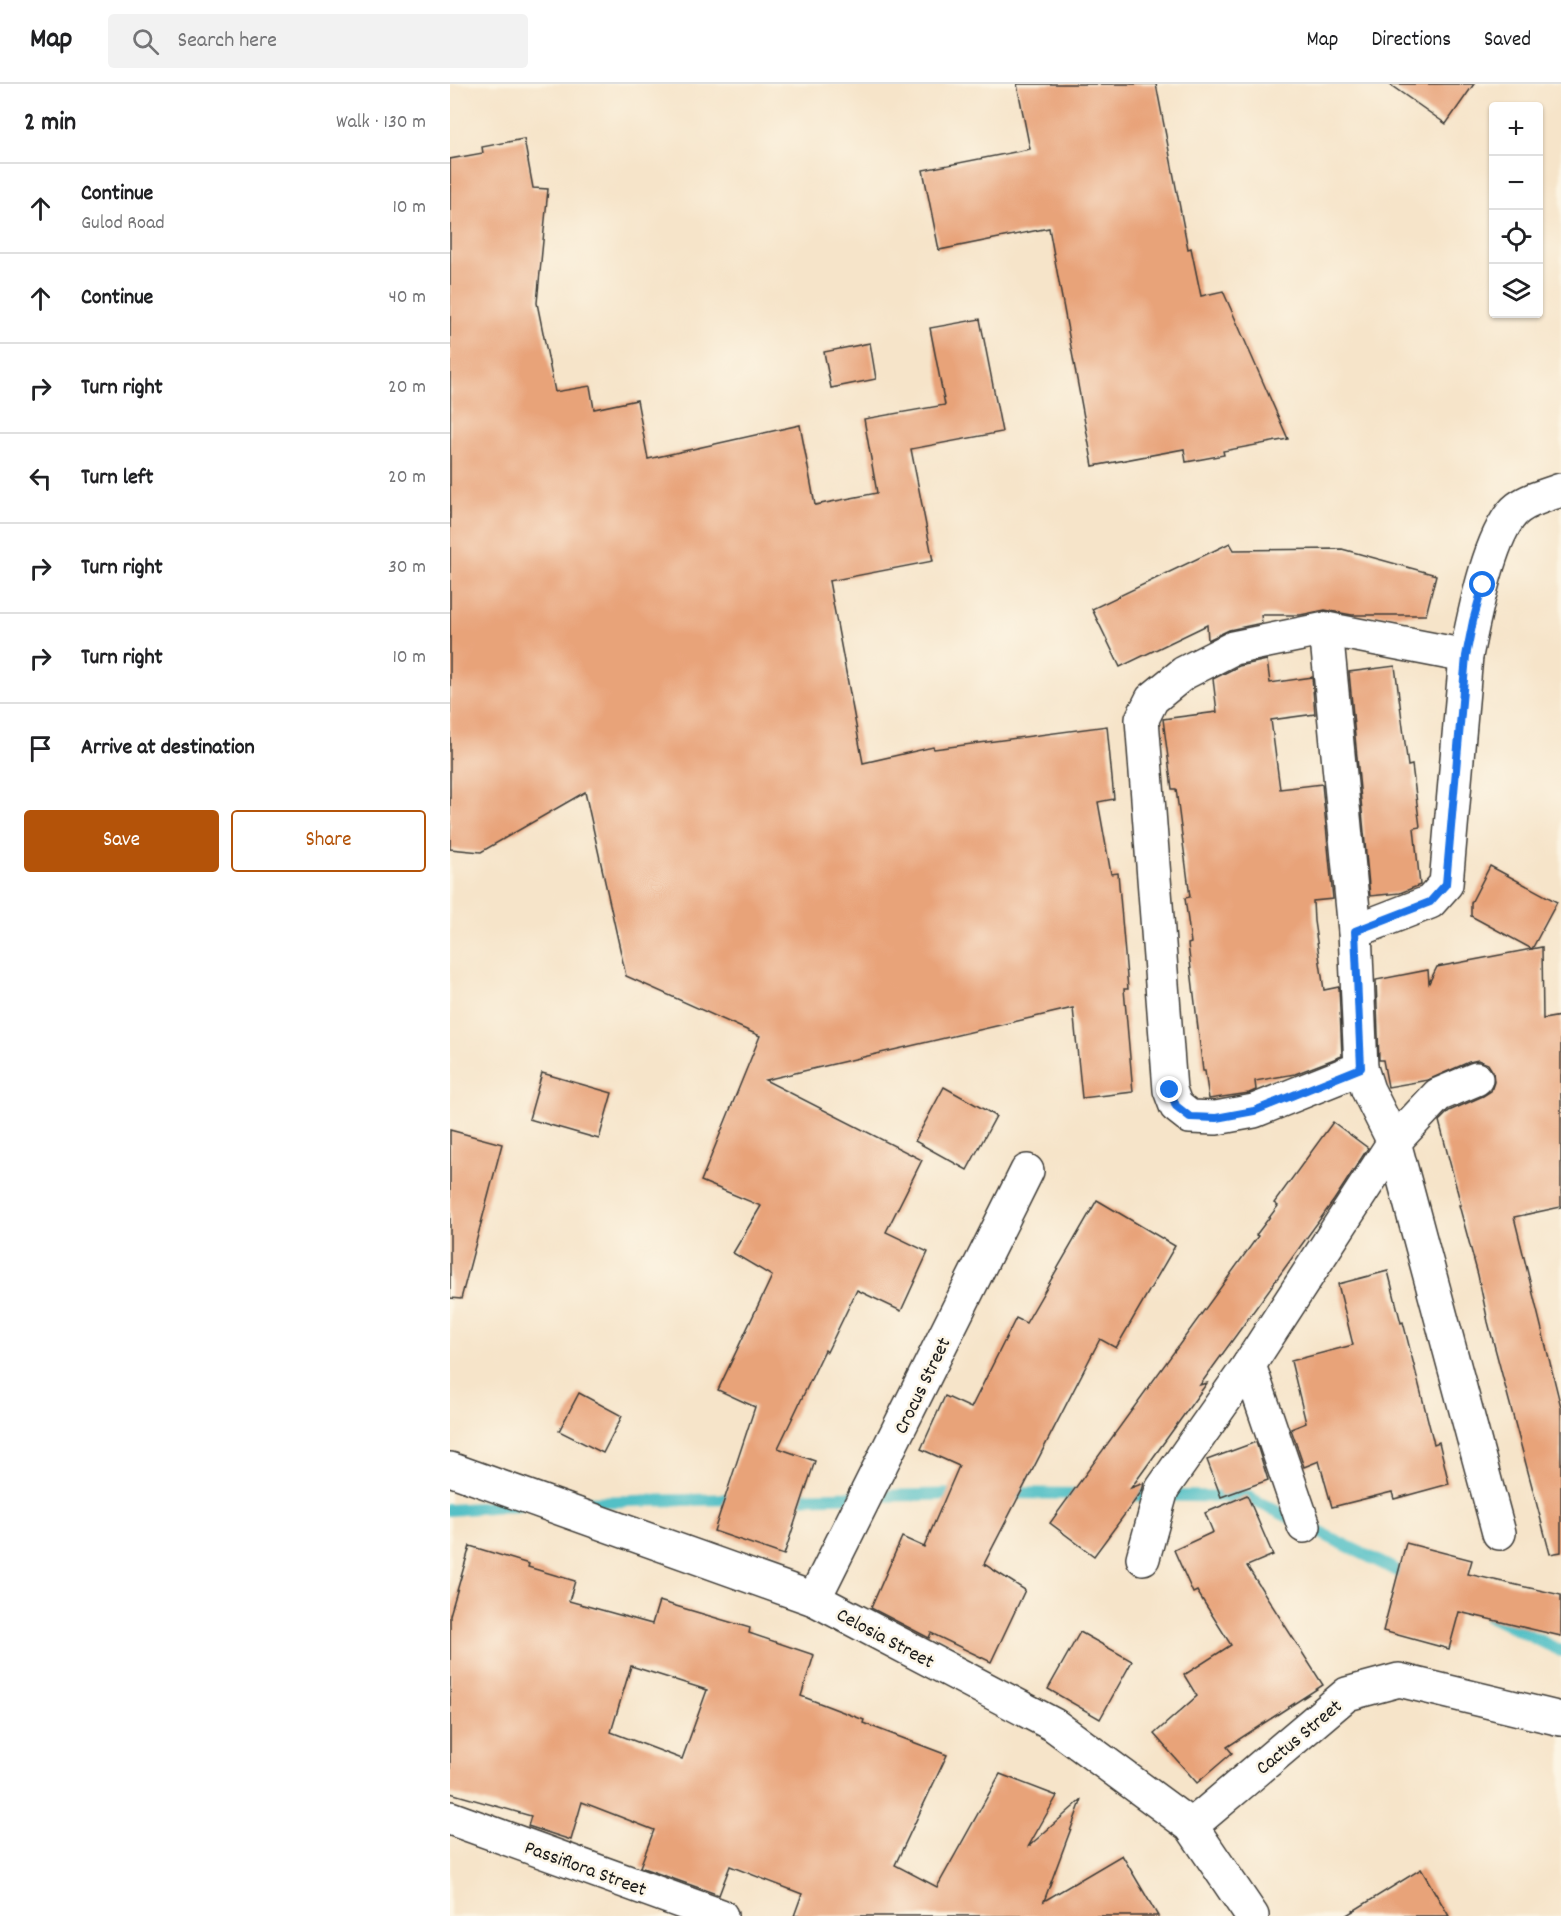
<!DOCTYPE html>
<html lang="en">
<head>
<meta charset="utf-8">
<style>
  :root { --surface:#fff; --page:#f2f2f2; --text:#202124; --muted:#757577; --line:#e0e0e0; --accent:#b45309 }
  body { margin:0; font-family:Dekko,sans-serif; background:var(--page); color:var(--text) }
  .controls { position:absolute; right:18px; top:18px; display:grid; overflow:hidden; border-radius:6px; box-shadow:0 2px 4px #0004 }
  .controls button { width:54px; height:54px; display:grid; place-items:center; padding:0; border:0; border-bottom:2px solid var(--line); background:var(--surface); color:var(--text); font:30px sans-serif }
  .stop { position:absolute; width:18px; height:18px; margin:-14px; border:4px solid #1a73e8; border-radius:50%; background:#fff }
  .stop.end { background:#1a73e8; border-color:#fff; box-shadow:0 2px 6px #0008 }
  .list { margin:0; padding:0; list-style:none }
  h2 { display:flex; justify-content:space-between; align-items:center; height:78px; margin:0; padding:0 24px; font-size:26px }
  h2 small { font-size:20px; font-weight:400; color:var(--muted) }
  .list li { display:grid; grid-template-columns:39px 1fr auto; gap:18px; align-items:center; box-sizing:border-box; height:90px; padding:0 24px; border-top:2px solid var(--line) }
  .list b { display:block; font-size:22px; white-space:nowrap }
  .list p { margin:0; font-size:20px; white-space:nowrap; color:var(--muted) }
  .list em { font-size:20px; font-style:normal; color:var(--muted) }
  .actions { display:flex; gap:12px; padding:18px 24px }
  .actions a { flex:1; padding:14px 0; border:2px solid var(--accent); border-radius:6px; text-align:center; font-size:21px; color:var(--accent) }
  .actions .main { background:var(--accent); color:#fff }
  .icon { flex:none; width:33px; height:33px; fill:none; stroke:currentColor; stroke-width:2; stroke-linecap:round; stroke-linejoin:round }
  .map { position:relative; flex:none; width:1111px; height:1832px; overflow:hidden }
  header { display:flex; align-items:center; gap:36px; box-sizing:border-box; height:84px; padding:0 30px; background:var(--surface); border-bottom:2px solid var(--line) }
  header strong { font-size:28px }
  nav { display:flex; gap:33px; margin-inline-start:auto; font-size:21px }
  .search { width:420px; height:54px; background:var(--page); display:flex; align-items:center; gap:15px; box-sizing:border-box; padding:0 21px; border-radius:6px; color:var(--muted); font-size:22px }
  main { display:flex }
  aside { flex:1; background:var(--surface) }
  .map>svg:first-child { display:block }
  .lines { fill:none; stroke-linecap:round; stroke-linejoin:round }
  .stream { stroke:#52c0c6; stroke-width:12 }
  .building { fill:#e8a379; fill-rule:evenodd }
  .street-casing { stroke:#3d3a36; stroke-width:36 }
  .street { stroke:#fff; stroke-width:33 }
  .route { stroke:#1a73e8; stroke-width:8 }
  .labels { text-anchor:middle; stroke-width:5; stroke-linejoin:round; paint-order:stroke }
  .street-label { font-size:20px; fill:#1c1c1c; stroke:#fcf5e5 }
</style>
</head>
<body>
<header>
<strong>Map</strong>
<div class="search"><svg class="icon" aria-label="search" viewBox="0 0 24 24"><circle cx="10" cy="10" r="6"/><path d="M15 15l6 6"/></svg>Search here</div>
<nav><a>Map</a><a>Directions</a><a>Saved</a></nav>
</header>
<main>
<aside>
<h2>2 min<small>Walk · 130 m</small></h2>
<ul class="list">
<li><svg class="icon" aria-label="ahead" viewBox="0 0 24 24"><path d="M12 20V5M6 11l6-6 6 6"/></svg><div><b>Continue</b><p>Gulod Road</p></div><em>10 m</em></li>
<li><svg class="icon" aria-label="ahead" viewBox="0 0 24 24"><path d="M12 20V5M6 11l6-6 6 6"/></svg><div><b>Continue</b></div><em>40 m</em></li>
<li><svg class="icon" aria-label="right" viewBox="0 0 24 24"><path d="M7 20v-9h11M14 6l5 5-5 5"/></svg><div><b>Turn right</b></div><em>20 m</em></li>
<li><svg class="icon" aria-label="left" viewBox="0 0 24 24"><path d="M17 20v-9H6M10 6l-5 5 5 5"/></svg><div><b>Turn left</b></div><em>20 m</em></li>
<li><svg class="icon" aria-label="right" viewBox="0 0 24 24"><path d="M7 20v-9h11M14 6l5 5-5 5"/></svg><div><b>Turn right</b></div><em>30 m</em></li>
<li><svg class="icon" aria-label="right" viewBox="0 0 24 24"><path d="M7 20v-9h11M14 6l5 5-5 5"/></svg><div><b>Turn right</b></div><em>10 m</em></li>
<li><svg class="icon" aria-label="arrive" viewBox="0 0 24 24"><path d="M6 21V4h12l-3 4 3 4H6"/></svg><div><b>Arrive at destination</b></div></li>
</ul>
<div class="actions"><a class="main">Save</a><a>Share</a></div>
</aside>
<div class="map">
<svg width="1111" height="1832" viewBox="0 0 1111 1832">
  <rect width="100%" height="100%" fill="#fcf5e5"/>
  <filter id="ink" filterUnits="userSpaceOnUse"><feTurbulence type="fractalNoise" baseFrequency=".0167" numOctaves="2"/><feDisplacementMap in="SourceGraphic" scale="12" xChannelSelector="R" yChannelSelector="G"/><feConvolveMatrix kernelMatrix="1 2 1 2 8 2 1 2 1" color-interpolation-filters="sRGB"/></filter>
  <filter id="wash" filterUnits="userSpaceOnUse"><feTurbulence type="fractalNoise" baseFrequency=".008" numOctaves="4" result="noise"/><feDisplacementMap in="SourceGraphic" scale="24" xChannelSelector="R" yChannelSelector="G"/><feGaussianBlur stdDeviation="1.35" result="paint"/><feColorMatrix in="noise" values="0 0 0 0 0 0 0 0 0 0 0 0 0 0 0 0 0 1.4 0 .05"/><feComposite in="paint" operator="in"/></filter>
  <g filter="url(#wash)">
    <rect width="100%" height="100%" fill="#f6e4c9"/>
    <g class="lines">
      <!-- stream -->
      <g class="stream">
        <polyline points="554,1409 636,1410"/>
        <polyline points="674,1411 798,1413 962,1494"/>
        <polyline points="338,1414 513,1410"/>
        <polyline points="125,1418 291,1415"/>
        <polyline points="0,1426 69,1421"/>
        <polyline points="1039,1532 1111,1567"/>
      </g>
    </g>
    <g id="blocks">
      <!-- building -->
      <g class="building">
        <polygon points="567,0 706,0 738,165 741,164 751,212 773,207 838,355 773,367 774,371 736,378 734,365 643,382 599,144 489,166 473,86 580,65"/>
        <polygon points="939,0 1024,0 996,40"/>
        <polygon points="74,55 83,104 98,105 87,219 105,308 140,302 144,325 187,316 198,375 350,341 365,421 427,409 414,335 495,321 480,244 530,235 552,348 461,365 483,477 379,497 413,679 483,663 484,665 657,642 664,715 648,718 661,790 668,789 678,905 674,905 683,1008 632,1014 623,924 315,996 472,1076 436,1148 478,1168 451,1227 407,1206 377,1268 375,1266 328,1364 365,1377 334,1471 264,1447 305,1323 268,1306 322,1192 283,1169 311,1122 251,1097 310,952 176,892 135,708 31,768 0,765 0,75 33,69 32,63"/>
        <polygon points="420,259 426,295 381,304 374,268"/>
        <polygon points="780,459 784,466 892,465 986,491 976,531 902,531 875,526 850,531 811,531 812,539 779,546 758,556 757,541 670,583 642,525"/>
        <polygon points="817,576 820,599 862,593 865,630 821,636 830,705 872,700 883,815 863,817 864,837 874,906 889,903 892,972 845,990 805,997 806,1006 799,1009 759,1015 755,987 753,987 738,860 741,859 735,814 740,813 726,705 722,705 713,635 767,628 763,595 789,582"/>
        <polygon points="945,582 958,682 962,681 970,743 964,744 970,801 950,809 920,812 899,588"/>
        <polygon points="1040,782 1107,818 1082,865 1021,832 1021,819"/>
        <polygon points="1092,863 1093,935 1111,932 1111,1123 1064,1133 1111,1323 1111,1468 1100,1470 1038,1238 1028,1191 1009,1121 1011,1121 989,1037 999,1027 1033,1012 1041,1007 1044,998 1043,988 1038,980 1028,976 1019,978 978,996 938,1003 933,976 929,976 926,896 978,886 979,899 987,883"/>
        <polygon points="92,989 162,1009 149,1055 79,1035"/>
        <polygon points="494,1003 546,1032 517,1086 465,1057"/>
        <polygon points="883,1038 918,1064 884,1116 750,1301 757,1299 681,1404 694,1399 692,1407 644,1472 600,1439 808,1152 806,1151 828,1122 824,1119"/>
        <polygon points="0,1046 52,1060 11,1215 0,1214"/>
        <polygon points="647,1116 725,1162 666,1264 650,1255 534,1480 575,1506 541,1578 481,1549 479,1554 421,1524 452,1453 474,1463 509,1382 471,1365 495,1312 521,1324 566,1234 576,1239"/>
        <polygon points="938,1187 951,1239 953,1238 984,1360 989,1358 999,1400 944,1415 942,1408 882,1423 869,1377 854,1383 841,1345 856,1339 841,1277 903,1261 888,1200"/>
        <polygon points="129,1309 172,1332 153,1369 109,1347"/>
        <polygon points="806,1358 818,1396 771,1413 757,1376"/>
        <polygon points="797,1411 823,1471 797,1482 873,1601 777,1663 782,1669 747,1699 704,1650 747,1612 734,1591 781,1561 747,1507 743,1509 724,1466 763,1448 755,1429"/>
        <polygon points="956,1459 1022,1476 1018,1490 1111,1511 1111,1552 1009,1528 999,1565 933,1547"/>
        <path d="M 20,1462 L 79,1480 L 78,1483 L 125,1497 L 119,1517 L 202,1540 L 209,1517 L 300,1544 L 299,1549 L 364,1571 L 351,1612 L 414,1636 L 413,1639 L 497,1671 L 445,1781 L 487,1803 L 550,1690 L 607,1712 L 578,1763 L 632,1715 L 594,1817 L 672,1771 L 708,1832 L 344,1832 L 352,1810 L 280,1782 L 269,1811 L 190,1783 L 204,1746 L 132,1718 L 121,1756 L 78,1742 L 81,1732 L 0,1709 L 0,1531 ZM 181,1582 L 257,1606 L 232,1675 L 161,1648 Z"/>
        <polygon points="630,1548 682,1577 650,1635 598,1605"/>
        <polygon points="971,1785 999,1832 895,1832"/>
      </g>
    </g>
  </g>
  <g filter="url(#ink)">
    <use href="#blocks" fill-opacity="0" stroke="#3d3a36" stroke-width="1.5"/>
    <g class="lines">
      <!-- street casing -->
      <g class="street-casing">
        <g id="street">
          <polyline points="876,545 905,847 911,984 918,1006 944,1058 1049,1449"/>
          <path d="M 905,847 L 980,818 L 996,800 L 1016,572 C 1023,537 1040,445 1068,424 C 1080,415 1097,411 1111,406"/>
          <polyline points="911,984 804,1027 766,1034 740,1033 726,1022 720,1006 692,635 702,615 734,589 783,564 876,545 1016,572"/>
          <polyline points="799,1281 854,1442"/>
          <polyline points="0,1385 364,1515 604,1641 741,1742 802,1832"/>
          <polyline points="693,1474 712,1405 799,1281 944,1058 988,1011 1026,995"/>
          <polyline points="364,1515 577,1087"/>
          <polyline points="0,1734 271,1832"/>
          <polyline points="741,1742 897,1610 949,1596 1111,1635"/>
        </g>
      </g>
      <!-- street -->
      <use href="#street" class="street"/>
    </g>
  </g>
  <g class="lines" filter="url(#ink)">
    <!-- route -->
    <polyline class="route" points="720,1006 726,1022 740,1033 766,1034 804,1027 911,984 905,847 980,818 996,800 1016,572 1023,537 1033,501"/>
  </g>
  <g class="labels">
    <!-- street labels -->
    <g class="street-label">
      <text transform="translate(471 1301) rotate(-64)" y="7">Crocus Street</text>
      <text transform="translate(436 1553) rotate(28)" y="7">Celosia Street</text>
      <text transform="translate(848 1652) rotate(-40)" y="7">Cactus Street</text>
      <text transform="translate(136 1783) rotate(20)" y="7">Passiflora Street</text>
    </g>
  </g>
</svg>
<div class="controls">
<button>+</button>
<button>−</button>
<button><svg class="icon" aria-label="locate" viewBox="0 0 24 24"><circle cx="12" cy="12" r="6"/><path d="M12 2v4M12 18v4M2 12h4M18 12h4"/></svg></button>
<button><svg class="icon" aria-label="layers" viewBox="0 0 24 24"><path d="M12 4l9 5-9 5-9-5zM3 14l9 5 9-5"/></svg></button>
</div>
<div class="stop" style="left:1033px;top:501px"></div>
<div class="stop end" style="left:720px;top:1006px"></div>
</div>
</main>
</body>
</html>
